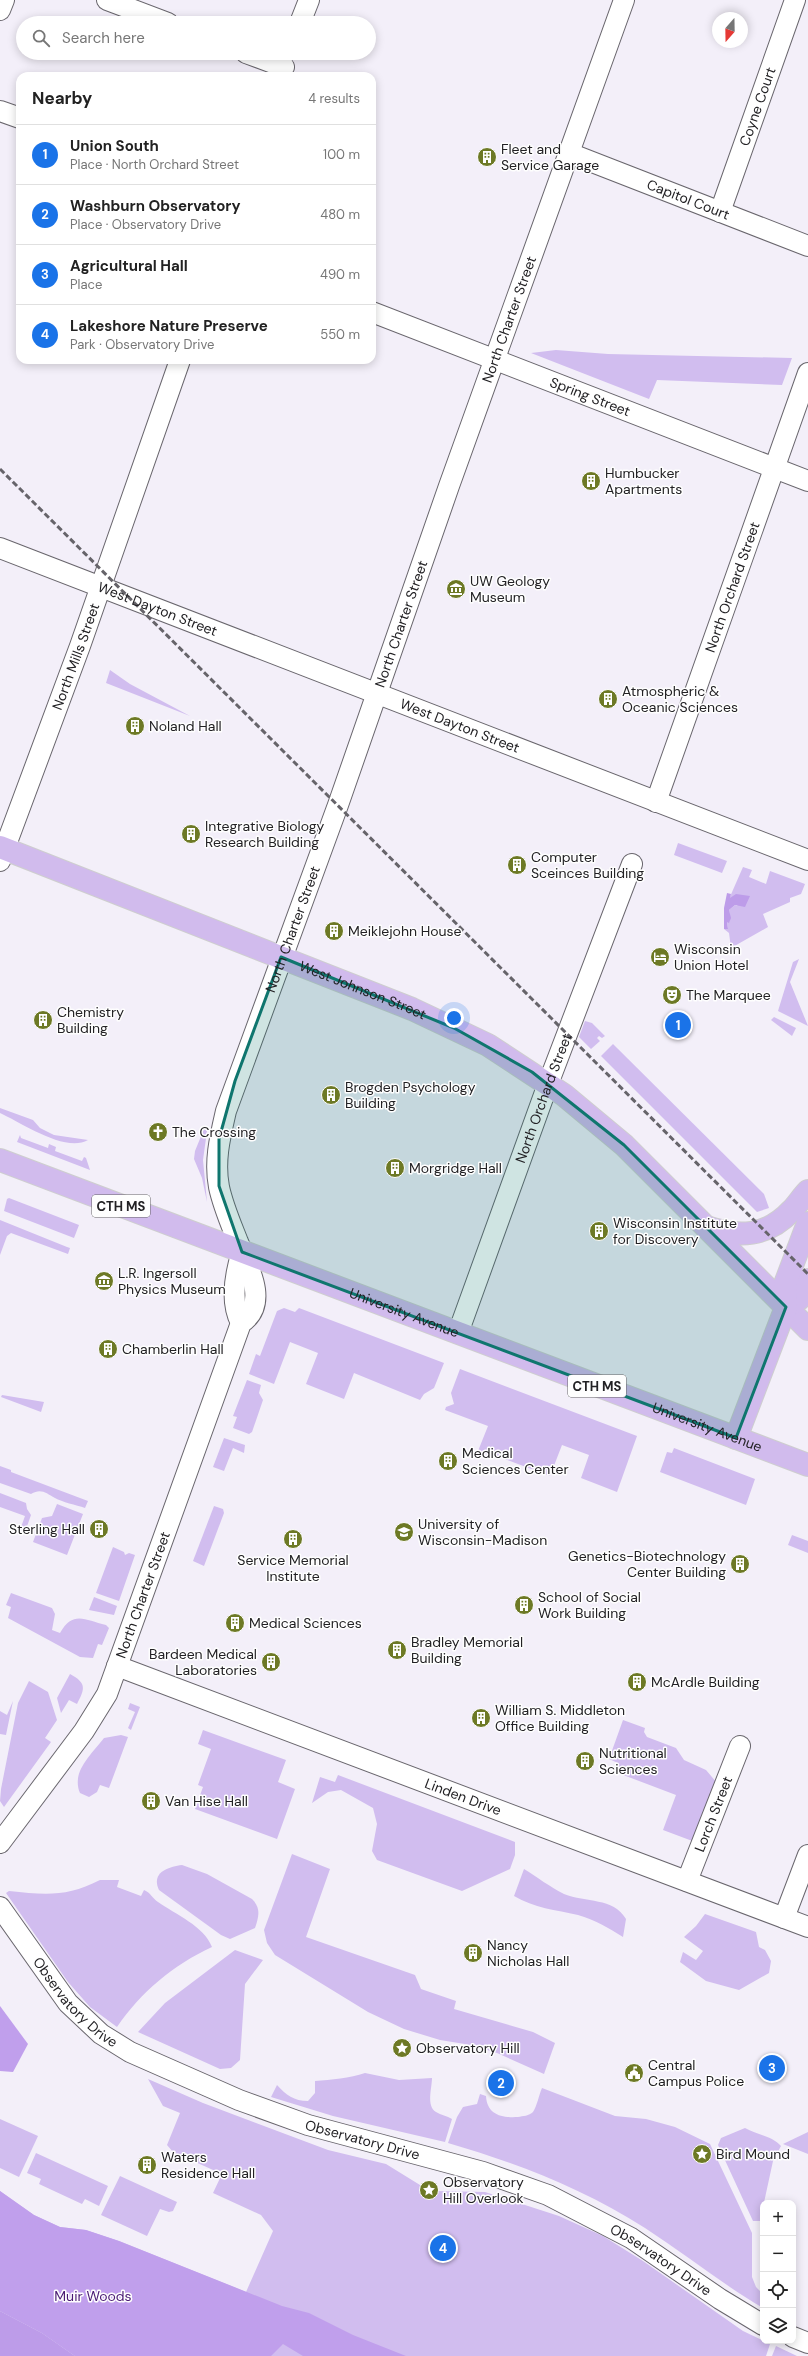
<!DOCTYPE html>
<html lang="en">
<head>
<meta charset="utf-8">
<style>
  :root { --surface:#fff; --page:#f2f2f2; --text:#222; --muted:#767676; --line:#e0e0e0; --accent:#1a73e8 }
  body { margin:0; font-family:"DM Sans",sans-serif; background:var(--page); color:var(--text) }
  .controls { position:absolute; right:12px; bottom:12px; display:grid; overflow:hidden; border-radius:8px; box-shadow:0 2px 10px #0003 }
  .controls button { width:36px; height:36px; display:grid; place-items:center; padding:0; border:0; border-bottom:1px solid var(--line); background:var(--surface); color:var(--text); font:20px sans-serif }
  .compass { position:absolute; left:712px; top:12px; width:36px; height:36px; border-radius:50%; background:var(--surface); box-shadow:0 2px 10px #0003; rotate:200deg }
  .you { position:absolute; left:454px; top:1018px; width:14px; height:14px; margin:-10px; border:3px solid #fff; border-radius:50%; background:#1a73e8; box-shadow:0 0 0 6px #1a73e833 }
  .badge { display:grid; place-items:center; width:26px; height:26px; border-radius:50%; background:var(--accent); color:#fff; font-size:13px; font-weight:700 }
  .pin { position:absolute; translate:-50% -50%; border:2px solid #fff; box-shadow:0 1px 4px #0006 }
  .list { margin:0; padding:0; list-style:none }
  h2 { display:flex; justify-content:space-between; align-items:center; height:52px; margin:0; padding:0 16px; font-size:17px }
  h2 small { font-size:13px; font-weight:400; color:var(--muted) }
  .list li { display:grid; grid-template-columns:26px 1fr auto; gap:12px; align-items:center; box-sizing:border-box; height:60px; padding:0 16px; border-top:1px solid var(--line) }
  .list b { display:block; font-size:15px; white-space:nowrap }
  .list p { margin:0; font-size:13px; white-space:nowrap; color:var(--muted) }
  .list em { font-size:13px; font-style:normal; color:var(--muted) }
  .icon { flex:none; width:22px; height:22px; fill:none; stroke:currentColor; stroke-width:2; stroke-linecap:round; stroke-linejoin:round }
  .map { position:relative; flex:none; width:808px; height:2356px; overflow:hidden }
  .search { position:absolute; background:var(--surface); box-shadow:0 2px 10px #0003; left:16px; top:16px; width:360px; height:44px; display:flex; align-items:center; gap:10px; box-sizing:border-box; padding:0 14px; border-radius:22px; color:var(--muted); font-size:15px }
  .panel { position:absolute; background:var(--surface); box-shadow:0 2px 10px #0003; left:16px; top:72px; width:360px; height:292px; border-radius:12px }
  .map>svg:first-child { display:block }
  .green { fill:#d1bdef }
  .forest { fill:#c09fec }
  .water { fill:#bd9ce9 }
  .lines { fill:none; stroke-linecap:round; stroke-linejoin:round }
  .minor-casing { stroke:#69666d; stroke-width:22 }
  .major-casing { stroke:#cececf; stroke-width:24 }
  .minor { stroke:#fff; stroke-width:20 }
  .major { stroke:#d1bbed; stroke-width:22 }
  .rail { stroke:#66646a; stroke-width:3; stroke-dasharray:6 3; stroke-linecap:butt }
  .marked { fill:#0f766e; fill-opacity:0.2; stroke:#0f766e; stroke-width:3; stroke-linejoin:round }
  .labels { text-anchor:middle; stroke-width:3; stroke-linejoin:round; paint-order:stroke }
  .shield { fill:#fefefe; stroke:#646365; stroke-width:1 }
  .shield-label { font-size:13px; font-weight:bold; fill:#222124 }
  .street-label { font-size:14px; fill:#222124; stroke:#fefefe }
  .poi-label { font-size:14px; fill:#222124; stroke:#fefefe; text-anchor:start }
  .park-label { font-size:14px; fill:#491a73; stroke:#fefefe }
</style>
</head>
<body>
<div class="map">
<svg width="808" height="2356" viewBox="0 0 808 2356">
  <rect width="100%" height="100%" fill="#f3eff9"/>
  <!-- green -->
  <g class="green">
    <polygon points="556,350 608,354 792,358 782,385 657,380 649,399 531,353"/>
    <polygon points="110,670 130,684 190,716 106,683"/>
    <polygon points="678,843 727,861 722,873 674,855"/>
    <polygon points="743,867 752,870 749,877 766,884 770,871 805,884 801,894 790,898 790,902 763,914 768,927 731,948 729,933 724,929 728,929 727,922 730,921 729,910 735,905 738,906 729,899"/>
    <polygon points="799,959 790,982 808,1026 778,1011 793,962"/>
    <polygon points="774,1017 796,1028 792,1036 771,1020"/>
    <polygon points="585,1021 592,1023 605,1036 602,1038 599,1036 597,1038 600,1041 591,1049 579,1037"/>
    <polygon points="613,1044 764,1194 769,1208 757,1212 601,1056"/>
    <path d="M 0,1108 L 33,1120 L 40,1128 L 54,1135 L 88,1140 C 65,1153 22,1123 0,1113 Z"/>
    <polygon points="204,1129 207,1131 203,1160 207,1202 202,1178 194,1159 195,1151"/>
    <polygon points="20,1135 21,1138 48,1148 49,1144 56,1147 55,1151 82,1161 84,1157 86,1158 90,1170 17,1142"/>
    <polygon points="9,1198 79,1225 74,1238 4,1211 7,1199"/>
    <polygon points="0,1220 67,1247 70,1248 68,1254 11,1233 7,1236 0,1255"/>
    <polygon points="284,1308 295,1312 299,1308 444,1363 434,1388 424,1394 420,1400 354,1373 344,1399 306,1384 318,1353 290,1342 274,1384 249,1374 256,1354 260,1356 277,1311"/>
    <polygon points="460,1369 637,1436 617,1492 581,1478 589,1455 562,1445 550,1476 497,1456 496,1458 478,1451 488,1426 445,1410 446,1407 454,1404 451,1393"/>
    <polygon points="247,1380 261,1385 259,1393 263,1400 252,1432 249,1434 233,1428 237,1417 233,1416"/>
    <polygon points="2,1395 44,1402 41,1412 1,1397"/>
    <polygon points="224,1438 245,1445 244,1453 233,1448 224,1471 213,1467"/>
    <polygon points="674,1448 755,1479 746,1505 660,1472 667,1452 672,1453"/>
    <path d="M 0,1466 L 11,1470 L 11,1472 L 88,1501 L 85,1508 C 76,1505 62,1502 55,1498 C 46,1493 41,1488 31,1494 L 0,1483 Z"/>
    <polygon points="0,1493 26,1503 27,1509 31,1515 25,1532 20,1530 25,1516 0,1507"/>
    <polygon points="57,1504 83,1514 67,1555 33,1542 42,1518 52,1516"/>
    <polygon points="214,1506 223,1509 224,1513 204,1566 193,1561"/>
    <polygon points="792,1535 808,1541 808,1553 788,1545"/>
    <polygon points="113,1547 124,1552 125,1555 129,1553 135,1555 119,1601 96,1593"/>
    <path d="M 11,1593 L 52,1608 L 55,1614 L 52,1630 L 60,1633 C 73,1610 85,1620 106,1625 L 109,1628 L 102,1645 L 98,1644 L 93,1658 L 80,1657 L 8,1618 L 11,1607 L 6,1605 Z"/>
    <polygon points="94,1597 117,1606 114,1615 89,1610"/>
    <path d="M 70,1674 C 87,1683 85,1689 77,1704 L 69,1700 L 61,1713 L 57,1698 Z"/>
    <polygon points="29,1681 48,1692 57,1720 45,1738 51,1742 4,1807 0,1801 1,1789 18,1703"/>
    <polygon points="13,1701 6,1735 0,1734 0,1711 7,1715"/>
    <polygon points="130,1703 140,1707 131,1730 128,1728 135,1712 128,1709"/>
    <polygon points="623,1720 645,1728 644,1732 647,1737 676,1748 684,1760 706,1770 717,1783 695,1842 663,1830 676,1795 618,1773 618,1763 609,1759"/>
    <polygon points="203,1730 286,1760 278,1782 295,1789 277,1839 195,1809 203,1787 198,1785 211,1749 198,1744"/>
    <path d="M 121,1735 L 128,1737 L 109,1788 L 100,1785 L 97,1792 L 89,1797 L 80,1793 C 71,1772 91,1755 104,1738 Z"/>
    <polygon points="338,1775 515,1842 515,1855 510,1869 462,1891 377,1860 372,1851 377,1824 373,1808 341,1790 328,1792 312,1803 320,1777 335,1782"/>
    <polygon points="292,1854 330,1869 306,1937 415,1975 421,1989 456,2001 454,2009 533,2032 555,2043 544,2074 497,2053 471,2045 440,2040 404,2029 368,2012 275,1955 267,1943 264,1930"/>
    <path d="M 182,1865 L 207,1874 L 252,1899 C 261,1908 259,1916 255,1928 L 230,1939 L 221,1935 L 159,1890 C 151,1873 167,1867 182,1865 Z"/>
    <path d="M 524,1869 C 537,1877 550,1887 564,1894 C 586,1903 613,1897 626,1919 L 623,1937 C 609,1928 595,1920 578,1915 C 556,1910 534,1908 514,1896 Z"/>
    <path d="M 100,1880 L 119,1880 L 117,1887 L 141,1896 L 144,1890 C 151,1893 152,1898 158,1902 C 175,1914 204,1926 212,1947 C 173,1965 141,1992 117,2027 L 90,2007 L 68,1982 L 6,1893 L 9,1891 C 46,1895 67,1897 100,1880 Z"/>
    <polygon points="705,1914 756,1932 759,1947 765,1950 771,1961 769,1973 739,1990 706,1981 680,1962 683,1952 696,1960 703,1951 684,1937 696,1926"/>
    <polygon points="235,1950 263,1960 245,1984 240,2060 231,2068 220,2069 138,2032 165,2003"/>
    <path d="M 365,2073 L 399,2080 L 432,2078 C 432,2088 426,2106 436,2112 C 441,2115 447,2116 452,2119 L 445,2142 L 333,2116 L 271,2097 L 277,2085 C 286,2095 294,2101 308,2101 L 315,2093 L 315,2081 C 331,2080 350,2078 365,2073 Z"/>
    <polygon points="148,2079 203,2103 328,2150 386,2164 420,2185 437,2191 485,2192 559,2216 603,2236 643,2261 743,2331 770,2344 766,2356 75,2356 42,2333 0,2311 0,2191 34,2215 60,2227 86,2230 119,2241 246,2292 273,2231 261,2215 213,2193 222,2174 173,2152 167,2145 180,2113 163,2106"/>
    <path d="M 542,2088 L 615,2116 L 646,2119 L 675,2127 L 710,2144 L 752,2233 L 752,2277 L 756,2287 L 763,2294 L 763,2308 C 722,2284 685,2254 645,2228 C 584,2189 517,2163 448,2143 L 457,2117 L 463,2107 L 477,2104 L 480,2094 L 486,2096 C 487,2115 502,2118 518,2117 C 523,2116 529,2116 533,2112 C 537,2106 539,2095 542,2088 Z"/>
    <polygon points="0,2119 38,2136 19,2177 0,2168"/>
    <path d="M 745,2128 C 757,2135 772,2136 781,2146 L 773,2161 L 760,2221 L 753,2221 L 718,2145 L 721,2138 Z"/>
    <polygon points="808,2132 808,2154 783,2144"/>
    <polygon points="36,2153 108,2186 99,2206 85,2199 82,2204 39,2184 41,2179 27,2173"/>
    <polygon points="120,2176 177,2202 173,2211 169,2212 160,2209 147,2236 101,2215"/>
    <polygon points="776,2346 797,2356 799,2356 772,2356"/>
  </g>
  <!-- forest -->
  <g class="forest">
    <polygon points="0,2006 28,2044 13,2072 0,2071"/>
    <polygon points="0,2191 34,2215 60,2227 86,2230 119,2241 282,2306 309,2313 353,2335 406,2356 303,2356 283,2344 271,2356 75,2356 42,2333 0,2311"/>
  </g>
  <!-- water -->
  <g class="water">
    <polygon points="727,893 731,894 730,898 736,894 750,896 745,907 735,905 729,910 731,918 729,923 727,922 728,929 724,929 724,908"/>
    <polygon points="0,2311 42,2333 75,2356 0,2356"/>
  </g>
  <g class="lines">
    <!-- minor casing -->
    <g class="minor-casing">
      <g id="minor">
        <polyline points="107,0 168,23"/>
        <polyline points="0,10 4,0"/>
        <polyline points="300,23 309,0"/>
        <polyline points="246,53 284,67"/>
        <polyline points="0,111 20,118"/>
        <path id="s1" d="M 569,153 L 808,246"/>
        <path id="s2" d="M 720,212 L 795,0"/>
        <path id="s3" d="M 372,312 L 808,481"/>
        <path id="s4" d="M 0,548 L 808,860"/>
        <path id="s5" d="M 656,802 L 808,373"/>
        <path id="s6" d="M 0,861 L 80,646 L 180,360"/>
        <path d="M 241,1323 C 230,1302 235,1274 242,1252"/>
        <path id="s7" d="M 458,1333 L 548,1084 L 632,864"/>
        <path id="s8" d="M 117,1666 L 808,1927"/>
        <path id="s9" d="M 0,1843 L 84,1731 L 107,1694 L 241,1323 C 270,1304 248,1266 238,1242 C 231,1224 223,1206 219,1187 C 214,1161 220,1137 226,1111 L 338,805 L 449,486 L 624,0"/>
        <path id="s10" d="M 687,1881 L 740,1746"/>
        <path id="s11" d="M 0,1907 L 68,2003 L 101,2034 L 130,2052 L 239,2100 L 308,2125 L 483,2172 L 548,2195 L 631,2238 L 720,2299 L 763,2325"/>
        <polyline points="784,1918 808,1855"/>
        <polyline points="793,2337 808,2343"/>
      </g>
    </g>
    <!-- major casing -->
    <g class="major-casing">
      <g id="major">
        <path id="s12" d="M 0,847 L 412,1009 L 488,1045 L 564,1095 L 624,1145 L 808,1329"/>
        <path id="s13" d="M 0,1160 L 808,1465"/>
        <path d="M 706,1227 C 739,1238 767,1237 792,1210 C 798,1204 802,1197 808,1191"/>
        <polyline points="786,1307 799,1299 808,1280"/>
        <polyline points="736,1438 786,1307 785,1284 808,1223"/>
      </g>
    </g>
    <!-- minor -->
    <use href="#minor" class="minor"/>
    <!-- major -->
    <use href="#major" class="major"/>
    <!-- rail -->
    <polyline class="rail" points="0,469 808,1274"/>
  </g>
  <!-- marked area -->
  <path class="marked" d="M 281,957 L 454,1028 L 532,1072 L 624,1145 L 786,1307 L 736,1438 L 242,1252 L 219,1186 L 219,1139 L 235,1081 Z"/>
  <!-- icons -->
  <defs>
    <g id="building-disc" transform="scale(1)"><circle r="9.5" fill="#6d7925" stroke="#fefefe"/><path d="M-4-6H4V6H1V3H-1V6H-4ZM-2.5-4.3h1.7v1.8h-1.7ZM.8-4.3h1.7v1.8H.8ZM-2.5-1h1.7V.8h-1.7ZM.8-1h1.7V.8H.8Z" fill="#fff"/></g>
    <g id="museum-disc" transform="scale(1)"><circle r="9.5" fill="#6d7925" stroke="#fefefe"/><path d="M0-6L6-3V-2H-6V-3ZM-5-1h2V3h-2ZM-1-1h2V3h-2ZM3-1h2V3H3ZM-6 4H6V6H-6Z" fill="#fff"/></g>
    <g id="hotel-disc" transform="scale(1)"><circle r="9.5" fill="#6d7925" stroke="#fefefe"/><path d="M-6-4.5h1.5V1H6V5H4.5V3h-9V5H-6ZM-4 0a1.8 1.8 0 1 1 3.6 0ZM.5 0V-2.5h3Q6-2.5 6 0Z" fill="#fff"/></g>
    <g id="theatre-disc" transform="scale(1)"><circle r="9.5" fill="#6d7925" stroke="#fefefe"/><path d="M-5-5.5Q0-4 5-5.5V0Q5 5 0 6Q-5 5-5 0ZM-3.3-2.5H-1v1.5H-3.3ZM1-2.5H3.3v1.5H1ZM-2.8 1Q0 5.5 2.8 1Z" fill="#fff"/></g>
    <g id="church-disc" transform="scale(1)"><circle r="9.5" fill="#6d7925" stroke="#fefefe"/><path d="M-1.2-6h2.4v3.5h3.3v2.4h-3.3V6h-2.4V-.1h-3.3v-2.4h3.3Z" fill="#fff"/></g>
    <g id="university-disc" transform="scale(1)"><circle r="9.5" fill="#6d7925" stroke="#fefefe"/><path d="M0-5L7-2L0 1L-7-2ZM-4 1L0 2.5L4 1V4Q0 6-4 4Z" fill="#fff"/></g>
    <g id="sight-disc" transform="scale(1)"><circle r="9.5" fill="#6d7925" stroke="#fefefe"/><path d="M0-6L1.8-2.2L6-1.7L2.9 1.2L3.7 5.4L0 3.3L-3.7 5.4L-2.9 1.2L-6-1.7L-1.8-2.2Z" fill="#fff"/></g>
    <g id="civic-disc" transform="scale(1)"><circle r="9.5" fill="#6d7925" stroke="#fefefe"/><path d="M-.6-6.5H3V-4.5H.6V-3L4-1V1h2V6H-6V1h2V-1L-.6-3ZM-1.2 2.5V6h2.4V2.5Z" fill="#fff"/></g>
  </defs>
  <g fill-rule="evenodd">
    <use href="#building-disc" x="487" y="157"/>
    <use href="#building-disc" x="591" y="481"/>
    <use href="#museum-disc" x="456" y="589"/>
    <use href="#building-disc" x="608" y="699"/>
    <use href="#building-disc" x="135" y="726"/>
    <use href="#building-disc" x="191" y="834"/>
    <use href="#building-disc" x="517" y="865"/>
    <use href="#building-disc" x="334" y="931"/>
    <use href="#hotel-disc" x="660" y="957"/>
    <use href="#theatre-disc" x="672" y="995"/>
    <use href="#building-disc" x="43" y="1020"/>
    <use href="#building-disc" x="331" y="1095"/>
    <use href="#church-disc" x="158" y="1132"/>
    <use href="#building-disc" x="395" y="1168"/>
    <use href="#building-disc" x="599" y="1231"/>
    <use href="#museum-disc" x="104" y="1281"/>
    <use href="#building-disc" x="108" y="1349"/>
    <use href="#building-disc" x="448" y="1461"/>
    <use href="#building-disc" x="99" y="1529"/>
    <use href="#university-disc" x="404" y="1532"/>
    <use href="#building-disc" x="293" y="1539"/>
    <use href="#building-disc" x="740" y="1564"/>
    <use href="#building-disc" x="524" y="1605"/>
    <use href="#building-disc" x="235" y="1623"/>
    <use href="#building-disc" x="397" y="1650"/>
    <use href="#building-disc" x="271" y="1662"/>
    <use href="#building-disc" x="637" y="1682"/>
    <use href="#building-disc" x="481" y="1718"/>
    <use href="#building-disc" x="585" y="1761"/>
    <use href="#building-disc" x="151" y="1801"/>
    <use href="#building-disc" x="473" y="1953"/>
    <use href="#sight-disc" x="402" y="2048"/>
    <use href="#civic-disc" x="634" y="2073"/>
    <use href="#sight-disc" x="702" y="2154"/>
    <use href="#building-disc" x="147" y="2165"/>
    <use href="#sight-disc" x="429" y="2190"/>
  </g>
  <g class="labels">
    <!-- shield labels -->
    <g class="shield">
      <rect x="92" y="1195" width="58" height="22" rx="3"/>
      <rect x="568" y="1375" width="58" height="22" rx="3"/>
    </g>
    <g class="shield-label">
      <text x="121" y="1211">CTH MS</text>
      <text x="597" y="1391">CTH MS</text>
    </g>
    <!-- street labels -->
    <g class="street-label">
      <text dy="5" stroke="none"><textPath href="#s2" startOffset="112">Coyne Court</textPath></text>
      <text dy="5" stroke="none"><textPath href="#s1" startOffset="128">Capitol Court</textPath></text>
      <text dy="5" stroke="none"><textPath href="#s9" startOffset="1643">North Charter Street</textPath></text>
      <text dy="5" stroke="none"><textPath href="#s3" startOffset="234">Spring Street</textPath></text>
      <text dy="5" stroke="none"><textPath href="#s5" startOffset="228">North Orchard Street</textPath></text>
      <text dy="5" stroke="none"><textPath href="#s4" startOffset="169">West Dayton Street</textPath></text>
      <text dy="5" stroke="none"><textPath href="#s9" startOffset="1320">North Charter Street</textPath></text>
      <text dy="5" stroke="none"><textPath href="#s6" startOffset="218">North Mills Street</textPath></text>
      <text dy="5" stroke="none"><textPath href="#s4" startOffset="493">West Dayton Street</textPath></text>
      <text dy="5" stroke="none"><textPath href="#s9" startOffset="996">North Charter Street</textPath></text>
      <text dy="5" stroke="none"><textPath href="#s12" startOffset="390">West Johnson Street</textPath></text>
      <text dy="5" stroke="none"><textPath href="#s7" startOffset="250">North Orchard Street</textPath></text>
      <text dy="5" stroke="none"><textPath href="#s13" startOffset="432">University Avenue</textPath></text>
      <text dy="5" stroke="none"><textPath href="#s13" startOffset="756">University Avenue</textPath></text>
      <text dy="5" stroke="none"><textPath href="#s9" startOffset="289">North Charter Street</textPath></text>
      <text dy="5" stroke="none"><textPath href="#s8" startOffset="370">Linden Drive</textPath></text>
      <text dy="5" stroke="none"><textPath href="#s10" startOffset="72">Lorch Street</textPath></text>
      <text dy="5" stroke="none"><textPath href="#s11" startOffset="122">Observatory Drive</textPath></text>
      <text dy="5" stroke="none"><textPath href="#s11" startOffset="446">Observatory Drive</textPath></text>
      <text dy="5" stroke="none"><textPath href="#s11" startOffset="770">Observatory Drive</textPath></text>
    </g>
    <!-- poi labels -->
    <g class="poi-label">
      <text x="501" y="154">Fleet and<tspan x="501" dy="16">Service Garage</tspan></text>
      <text x="605" y="478">Humbucker<tspan x="605" dy="16">Apartments</tspan></text>
      <text x="470" y="586">UW Geology<tspan x="470" dy="16">Museum</tspan></text>
      <text x="622" y="696">Atmospheric &amp;<tspan x="622" dy="16">Oceanic Sciences</tspan></text>
      <text x="149" y="731">Noland Hall</text>
      <text x="205" y="831">Integrative Biology<tspan x="205" dy="16">Research Building</tspan></text>
      <text x="531" y="862">Computer<tspan x="531" dy="16">Sceinces Building</tspan></text>
      <text x="348" y="936">Meiklejohn House</text>
      <text x="674" y="954">Wisconsin<tspan x="674" dy="16">Union Hotel</tspan></text>
      <text x="686" y="1000">The Marquee</text>
      <text x="57" y="1017">Chemistry<tspan x="57" dy="16">Building</tspan></text>
      <text x="345" y="1092">Brogden Psychology<tspan x="345" dy="16">Building</tspan></text>
      <text x="172" y="1137">The Crossing</text>
      <text x="409" y="1173">Morgridge Hall</text>
      <text x="613" y="1228">Wisconsin Institute<tspan x="613" dy="16">for Discovery</tspan></text>
      <text x="118" y="1278">L.R. Ingersoll<tspan x="118" dy="16">Physics Museum</tspan></text>
      <text x="122" y="1354">Chamberlin Hall</text>
      <text x="462" y="1458">Medical<tspan x="462" dy="16">Sciences Center</tspan></text>
      <text x="418" y="1529">University of<tspan x="418" dy="16">Wisconsin-Madison</tspan></text>
      <text x="85" y="1534" text-anchor="end">Sterling Hall</text>
      <text x="726" y="1561" text-anchor="end">Genetics-Biotechnology<tspan x="726" dy="16">Center Building</tspan></text>
      <text x="293" y="1565" text-anchor="middle">Service Memorial<tspan x="293" dy="16">Institute</tspan></text>
      <text x="538" y="1602">School of Social<tspan x="538" dy="16">Work Building</tspan></text>
      <text x="249" y="1628">Medical Sciences</text>
      <text x="411" y="1647">Bradley Memorial<tspan x="411" dy="16">Building</tspan></text>
      <text x="257" y="1659" text-anchor="end">Bardeen Medical<tspan x="257" dy="16">Laboratories</tspan></text>
      <text x="651" y="1687">McArdle Building</text>
      <text x="495" y="1715">William S. Middleton<tspan x="495" dy="16">Office Building</tspan></text>
      <text x="599" y="1758">Nutritional<tspan x="599" dy="16">Sciences</tspan></text>
      <text x="165" y="1806">Van Hise Hall</text>
      <text x="487" y="1950">Nancy<tspan x="487" dy="16">Nicholas Hall</tspan></text>
      <text x="416" y="2053">Observatory Hill</text>
      <text x="648" y="2070">Central<tspan x="648" dy="16">Campus Police</tspan></text>
      <text x="716" y="2159">Bird Mound</text>
      <text x="161" y="2162">Waters<tspan x="161" dy="16">Residence Hall</tspan></text>
      <text x="443" y="2187">Observatory<tspan x="443" dy="16">Hill Overlook</tspan></text>
    </g>
    <!-- park labels -->
    <g class="park-label">
      <text x="93" y="2301">Muir Woods</text>
    </g>
  </g>
</svg>
<div class="controls">
<button>+</button>
<button>−</button>
<button><svg class="icon" aria-label="locate" viewBox="0 0 24 24"><circle cx="12" cy="12" r="6"/><path d="M12 2v4M12 18v4M2 12h4M18 12h4"/></svg></button>
<button><svg class="icon" aria-label="layers" viewBox="0 0 24 24"><path d="M12 4l9 5-9 5-9-5zM3 14l9 5 9-5"/></svg></button>
</div>
<svg class="compass" viewBox="-18 -18 36 36"><path d="M0-13l5 13h-10z" fill="#e53935"/><path d="M0 13l5-13h-10z" fill="#767676"/></svg>
<div class="you"></div>
<div class="pin badge" style="left:678px;top:1025px">1</div>
<div class="pin badge" style="left:501px;top:2083px">2</div>
<div class="pin badge" style="left:772px;top:2068px">3</div>
<div class="pin badge" style="left:443px;top:2248px">4</div>
<div class="search"><svg class="icon" aria-label="search" viewBox="0 0 24 24"><circle cx="10" cy="10" r="6"/><path d="M15 15l6 6"/></svg>Search here</div>
<section class="panel">
<h2>Nearby<small>4 results</small></h2>
<ul class="list">
<li><span class="badge">1</span><div><b>Union South</b><p>Place · North Orchard Street</p></div><em>100 m</em></li>
<li><span class="badge">2</span><div><b>Washburn Observatory</b><p>Place · Observatory Drive</p></div><em>480 m</em></li>
<li><span class="badge">3</span><div><b>Agricultural Hall</b><p>Place</p></div><em>490 m</em></li>
<li><span class="badge">4</span><div><b>Lakeshore Nature Preserve</b><p>Park · Observatory Drive</p></div><em>550 m</em></li>
</ul>
</section>
</div>
</body>
</html>
